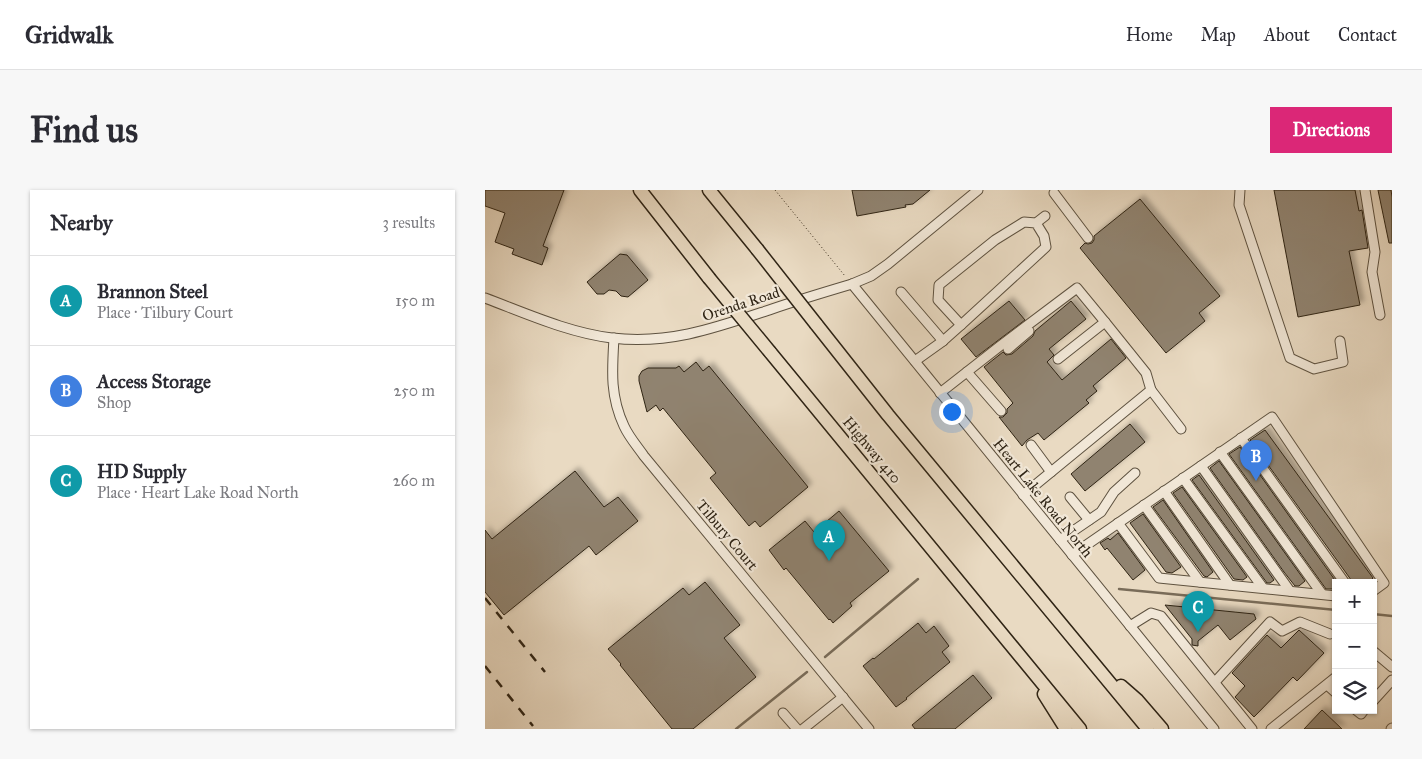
<!DOCTYPE html>
<html lang="en">
<head>
<meta charset="utf-8">
<style>
  :root { --surface:#fff; --page:#f7f7f7; --text:#2b2b33; --muted:#7c7c81; --line:#e1e1e2; --accent:#db2777 }
  body { margin:0; font-family:"IM FELL Great Primer",serif; background:var(--page); color:var(--text) }
  .controls { position:absolute; right:15px; bottom:15px; display:grid; overflow:hidden; border-radius:0px; box-shadow:0 1px 4px #0004 }
  .controls button { width:45px; height:45px; display:grid; place-items:center; padding:0; border:0; border-bottom:1px solid var(--line); background:var(--surface); color:var(--text); font:25px sans-serif }
  .you { position:absolute; left:466px; top:221px; width:18px; height:18px; margin:-12px; border:4px solid #fff; border-radius:50%; background:#1a73e8; box-shadow:0 0 0 8px #1a73e833 }
  .badge { display:grid; place-items:center; width:32px; height:32px; border-radius:50%; background:var(--accent); color:#fff; font-size:16px; font-weight:700 }
  .pin { position:absolute; translate:-50% -41px; filter:drop-shadow(0 1px 2px #0008) }
  .pin::after { content:''; position:absolute; top:26px; width:18px; height:15px; background:inherit; clip-path:polygon(0 0,100% 0,50% 100%) }
  .list { margin:0; padding:0; list-style:none }
  h2 { display:flex; justify-content:space-between; align-items:center; height:65px; margin:0; padding:0 20px; font-size:21px }
  h2 small { font-size:16px; font-weight:400; color:var(--muted) }
  .list li { display:grid; grid-template-columns:32px 1fr auto; gap:15px; align-items:center; box-sizing:border-box; height:90px; padding:0 20px; border-top:1px solid var(--line) }
  .list b { display:block; font-size:19px; white-space:nowrap }
  .list p { margin:0; font-size:16px; white-space:nowrap; color:var(--muted) }
  .list em { font-size:16px; font-style:normal; color:var(--muted) }
  .icon { flex:none; width:28px; height:28px; fill:none; stroke:currentColor; stroke-width:2; stroke-linecap:round; stroke-linejoin:round }
  .map { position:relative; flex:none; width:907px; height:539px; overflow:hidden; border-radius:0px }
  header { display:flex; align-items:center; gap:30px; box-sizing:border-box; height:70px; padding:0 25px; background:var(--surface); border-bottom:1px solid var(--line) }
  header strong { font-size:24px }
  nav { display:flex; gap:28px; margin-inline-start:auto; font-size:18px }
  .intro { display:flex; align-items:center; justify-content:space-between; box-sizing:border-box; height:120px; padding:0 30px }
  h1 { margin:0; font-size:35px }
  .button { padding:12px 22px; border-radius:0px; background:var(--accent); color:#fff; font-size:18px; font-weight:700 }
  main { display:flex; gap:30px; padding:0 30px }
  aside { flex:1; background:var(--surface); border-radius:0px; box-shadow:0 1px 4px #0004 }
  .map>svg:first-child { display:block }
  .lines { fill:none; stroke-linecap:round; stroke-linejoin:round }
  .stream { stroke:#796c59; stroke-width:2.5 }
  .building { fill:#90836f; stroke:#2f2415; filter:url(#shadow) }
  .minor-casing { stroke:#5e5240; stroke-width:11 }
  .highway-casing { stroke:#2f2415; stroke-width:15 }
  .path { stroke:#2f2415; stroke-width:1; stroke-dasharray:1 2.5; stroke-linecap:butt }
  .minor { stroke:#f1e7d7; stroke-width:9 }
  .highway { stroke:#e9dac2; stroke-width:12 }
  .rail { stroke:#2f2415; stroke-width:2.5; stroke-dasharray:9 9; stroke-linecap:butt }
  .highway-bridge-casing { stroke:#2f2415; stroke-width:15; stroke-linecap:butt }
  .highway-bridge { stroke:#e9dac2; stroke-width:12 }
  .labels { text-anchor:middle; stroke-width:4.5; stroke-linejoin:round; paint-order:stroke }
  .street-label { font-size:15px; fill:#2f2415; stroke:#f1e7d7 }
</style>
</head>
<body>
<header>
<strong>Gridwalk</strong>
<nav><a>Home</a><a>Map</a><a>About</a><a>Contact</a></nav>
</header>
<div class="intro"><h1>Find us</h1><a class="button">Directions</a></div>
<main>
<aside>
<h2>Nearby<small>3 results</small></h2>
<ul class="list">
<li><span class="badge" style="background:#0f9aa8">A</span><div><b>Brannon Steel</b><p>Place · Tilbury Court</p></div><em>150 m</em></li>
<li><span class="badge" style="background:#3f7fe0">B</span><div><b>Access Storage</b><p>Shop</p></div><em>250 m</em></li>
<li><span class="badge" style="background:#0f9aa8">C</span><div><b>HD Supply</b><p>Place · Heart Lake Road North</p></div><em>260 m</em></li>
</ul>
</aside>
<div class="map">
<svg width="907" height="539" viewBox="0 0 907 539">
  <defs>
    <filter id="shadow"><feDropShadow dx="4" dy="-4" stdDeviation="2.5" flood-color="#0004"/></filter>
  </defs>
  <rect width="100%" height="100%" fill="#e9dac2"/>
  <filter id="stains"><feTurbulence type="fractalNoise" baseFrequency=".004" numOctaves="4"/><feColorMatrix values="0 0 0 0 .2 0 0 0 0 .09 0 0 0 0 .02 0 0 0 .5 -.17"/></filter>
  <radialGradient id="worn" r=".72"><stop offset=".6" stop-color="#630" stop-opacity="0"/><stop offset="1" stop-color="#630" stop-opacity=".3"/></radialGradient>
  <g class="lines">
    <!-- stream -->
    <g class="stream">
      <polyline points="634,399 851,420"/>
      <polyline points="888,424 907,426"/>
      <polyline points="340,467 433,389"/>
      <polyline points="251,539 322,482"/>
    </g>
  </g>
  <!-- building -->
  <g class="building">
    <polygon points="0,0 79,0 58,56 63,58 57,75 27,64 29,59 10,52 20,23 0,16"/>
    <polygon points="367,0 445,0 428,14 420,15 421,17 372,26"/>
    <polygon points="789,0 870,0 874,21 877,20 883,58 864,61 875,115 813,127"/>
    <polygon points="893,0 906,0 907,7 907,53 904,53"/>
    <polygon points="655,9 735,106 714,123 720,131 681,163 595,58 600,53 603,54 607,53 609,50 609,46"/>
    <polygon points="135,64 142,65 163,90 143,107 136,106 131,101 124,100 119,104 112,104 102,92"/>
    <polygon points="524,111 540,130 491,167 476,149"/>
    <polygon points="586,111 601,129 564,159 569,165 562,172 577,190 626,149 641,168 608,196 612,201 601,210 604,213 559,250 553,243 542,250 537,256 514,227 518,227 522,223 522,219 528,213 499,177 518,162 521,165 527,164 548,146 550,141"/>
    <polygon points="211,172 218,181 224,176 323,297 275,337 270,331 264,336 225,288 231,283 178,218 175,221 171,215 162,222 154,191 154,186 157,181 163,178 191,178 194,176 199,182"/>
    <polygon points="645,234 660,252 600,301 586,284"/>
    <polygon points="780,240 888,388 883,393 868,393 864,387 765,250"/>
    <polygon points="755,257 852,393 851,393 851,397 848,399 841,399 744,264"/>
    <polygon points="734,271 820,391 814,396 810,396 799,382 725,278"/>
    <polygon points="90,281 119,317 133,307 153,331 111,365 104,356 19,425 0,402 0,340 7,349"/>
    <polygon points="714,285 789,390 785,393 782,393 707,290"/>
    <polygon points="697,297 762,387 758,390 749,389 688,303"/>
    <polygon points="678,310 728,382 722,387 719,386 668,317"/>
    <polygon points="354,321 404,381 365,413 367,416 348,433 345,429 344,430 301,378 299,380 284,360 320,331 329,342"/>
    <polygon points="658,324 696,377 687,383 681,382 645,333"/>
    <polygon points="633,343 660,380 648,390 622,358 620,360 615,353 623,348 625,350"/>
    <polygon points="220,392 255,435 239,448 271,487 208,539 187,539 135,475 136,474 123,459 198,398 204,405"/>
    <polygon points="680,415 769,424 771,429 745,450 733,435 713,451 713,456 707,455 707,449"/>
    <polygon points="433,433 441,443 449,436 464,456 457,462 465,472 421,508 422,509 411,517 378,476 388,468 389,469"/>
    <polygon points="814,440 839,463 812,491 808,487 769,527 750,507 760,496 747,483 782,445 796,458"/>
    <polygon points="488,485 507,508 470,539 430,539 427,535"/>
    <polygon points="837,520 857,539 819,539"/>
  </g>
  <g class="lines">
    <!-- minor casing -->
    <g class="minor-casing">
      <g id="minor">
        <polyline points="755,0 754,15 805,168 829,179 858,172 855,151"/>
        <polyline points="880,0 890,62 887,82 895,125"/>
        <polyline points="569,3 603,48"/>
        <polyline points="551,33 559,46 561,57 476,135 453,110 454,95 510,50 539,32 551,33 560,26"/>
        <polyline points="367,94 729,539"/>
        <polyline points="416,102 458,151"/>
        <path d="M 0,108 C 40,123 84,143 127,148 C 185,155 233,137 287,119 C 313,110 340,102 367,94 L 386,86 L 403,74 L 493,0"/>
        <path d="M 129,148 C 127,181 125,206 139,236 C 144,247 152,256 159,266 L 384,539"/>
        <polyline points="523,159 544,141"/>
        <polyline points="573,169 620,132 661,183 666,200"/>
        <polyline points="430,171 458,151 476,135"/>
        <polyline points="482,182 516,221"/>
        <polyline points="455,203 515,156 592,98 620,132"/>
        <polyline points="756,248 860,393"/>
        <polyline points="546,255 566,282"/>
        <polyline points="735,262 837,404"/>
        <polyline points="716,276 805,401"/>
        <polyline points="698,288 778,398"/>
        <polyline points="679,301 745,395"/>
        <polyline points="538,305 666,200 696,239"/>
        <polyline points="585,307 604,330"/>
        <polyline points="659,315 715,392"/>
        <polyline points="633,333 674,388 851,406"/>
        <polyline points="575,350 616,322 629,302 650,283"/>
        <polyline points="587,365 787,227 899,393 888,401"/>
        <polyline points="645,436 666,423 676,426 767,539"/>
        <polyline points="888,461 907,477"/>
        <polyline points="730,492 785,432 797,441 815,432 845,444"/>
        <polyline points="842,495 851,503"/>
        <polyline points="888,511 907,490"/>
        <polyline points="871,520 876,524 879,520"/>
        <polyline points="298,523 312,539"/>
        <polyline points="318,539 358,507"/>
        <polyline points="786,539 851,487"/>
        <polyline points="906,539 907,538"/>
      </g>
    </g>
    <!-- highway casing -->
    <g class="highway-casing">
      <g id="highway">
        <polyline points="155,0 224,88"/>
        <polyline points="224,0 272,59"/>
        <polyline points="331,134 403,225 663,539"/>
        <polyline points="285,162 595,539"/>
        <polyline points="636,496 652,510 677,539"/>
        <polyline points="559,504 581,539"/>
      </g>
    </g>
    <!-- path -->
    <polyline class="path" points="290,0 360,86"/>
    <!-- minor -->
    <use href="#minor" class="minor"/>
    <!-- highway -->
    <use href="#highway" class="highway"/>
    <!-- rail -->
    <g class="rail">
      <polyline points="0,408 60,482"/>
      <polyline points="0,476 48,536"/>
    </g>
    <!-- highway-bridge casing -->
    <g class="highway-bridge-casing">
      <g id="highway-bridge">
        <polyline points="272,59 331,134"/>
        <polyline points="224,88 285,162"/>
      </g>
    </g>
    <!-- highway-bridge -->
    <use href="#highway-bridge" class="highway-bridge"/>
  </g>
  <g class="labels">
    <!-- street labels -->
    <g class="street-label">
      <text transform="translate(256 114) rotate(-18)" y="5">Orenda Road</text>
      <text transform="translate(387 260) rotate(50)" y="5">Highway 410</text>
      <text transform="translate(558 308) rotate(51)" y="5">Heart Lake Road North</text>
      <text transform="translate(242 345) rotate(50)" y="5">Tilbury Court</text>
    </g>
  </g>
  <rect width="100%" height="100%" filter="url(#stains)"/>
  <rect width="100%" height="100%" fill="url(#worn)"/>
</svg>
<div class="controls">
<button>+</button>
<button>−</button>
<button><svg class="icon" aria-label="layers" viewBox="0 0 24 24"><path d="M12 4l9 5-9 5-9-5zM3 14l9 5 9-5"/></svg></button>
</div>
<div class="you"></div>
<div class="pin badge" style="left:344px;top:371px;background:#0f9aa8">A</div>
<div class="pin badge" style="left:771px;top:291px;background:#3f7fe0">B</div>
<div class="pin badge" style="left:713px;top:442px;background:#0f9aa8">C</div>
</div>
</main>
</body>
</html>
